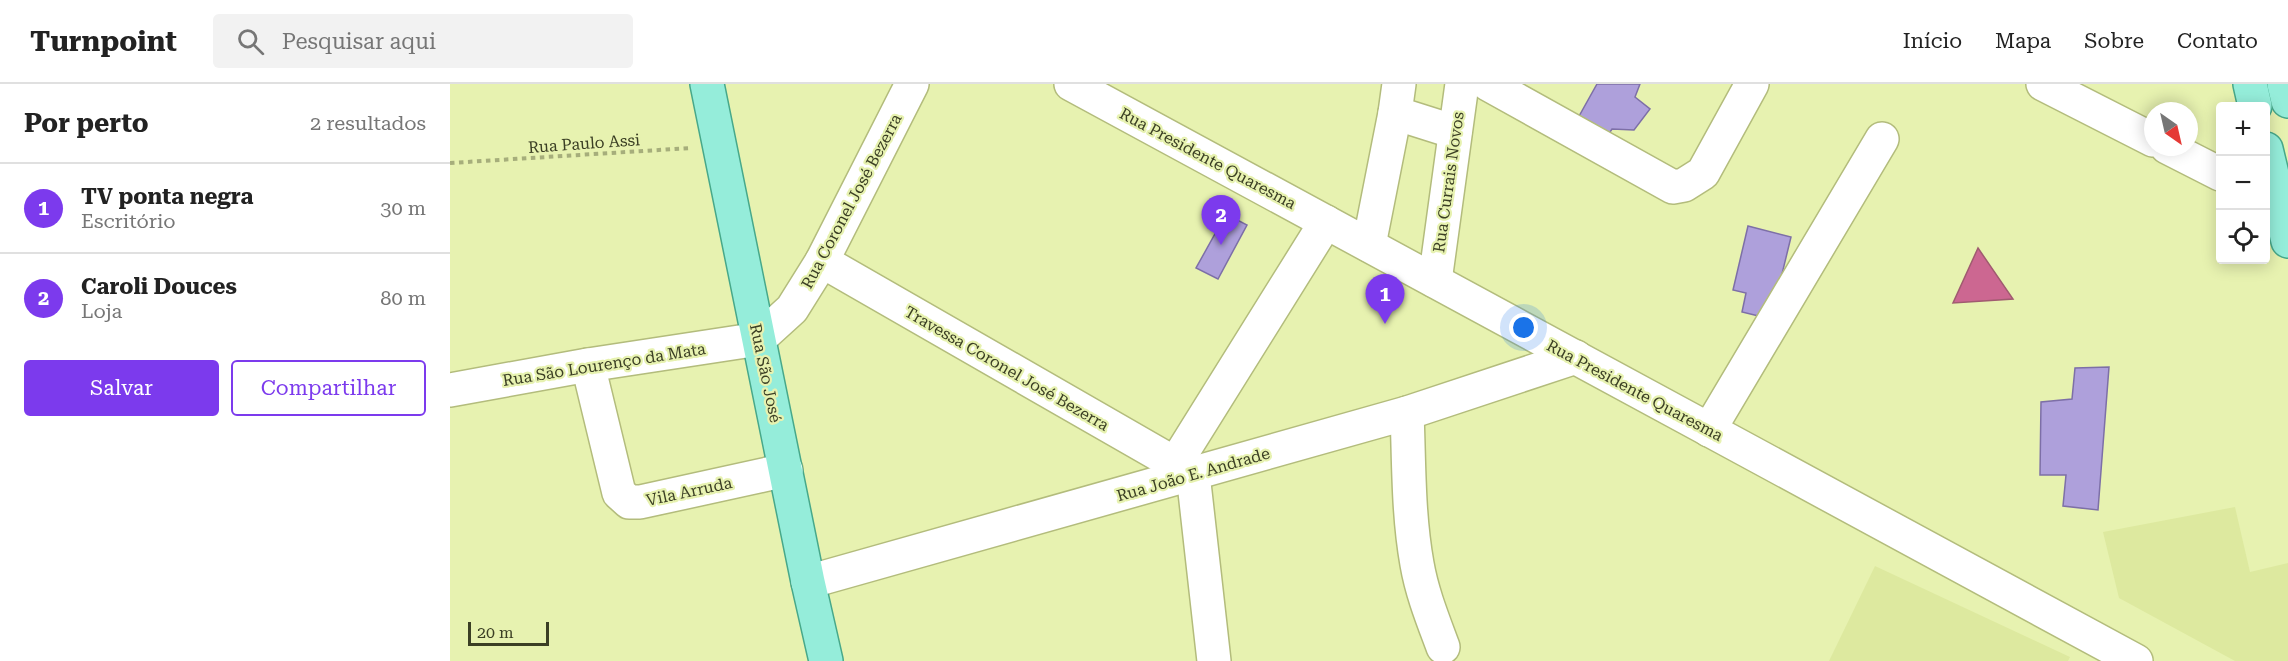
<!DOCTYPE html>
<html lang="pt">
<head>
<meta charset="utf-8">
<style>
  :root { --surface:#fff; --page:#f2f2f2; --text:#222; --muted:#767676; --line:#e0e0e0; --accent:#7c3aed }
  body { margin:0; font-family:"Roboto Serif",serif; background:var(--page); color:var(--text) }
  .controls { position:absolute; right:18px; top:18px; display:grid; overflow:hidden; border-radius:6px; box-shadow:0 3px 15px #0003 }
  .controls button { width:54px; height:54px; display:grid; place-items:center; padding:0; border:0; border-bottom:2px solid var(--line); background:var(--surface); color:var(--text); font:30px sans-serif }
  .compass { position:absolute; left:1694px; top:18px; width:54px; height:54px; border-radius:50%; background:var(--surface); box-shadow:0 3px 15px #0003; rotate:146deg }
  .scale { position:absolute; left:18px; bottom:15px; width:81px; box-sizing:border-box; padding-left:6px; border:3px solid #3b3f24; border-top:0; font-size:16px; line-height:21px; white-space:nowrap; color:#3b3f24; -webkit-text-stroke:4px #e7f2b0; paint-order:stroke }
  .you { position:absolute; left:1074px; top:244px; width:21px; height:21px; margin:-15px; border:4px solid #fff; border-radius:50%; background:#1a73e8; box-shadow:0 0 0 9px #1a73e833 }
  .badge { display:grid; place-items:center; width:39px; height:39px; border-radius:50%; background:var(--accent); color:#fff; font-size:20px; font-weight:700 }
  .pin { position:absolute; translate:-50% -50px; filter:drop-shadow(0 2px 3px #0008) }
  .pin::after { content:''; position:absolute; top:32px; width:21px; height:18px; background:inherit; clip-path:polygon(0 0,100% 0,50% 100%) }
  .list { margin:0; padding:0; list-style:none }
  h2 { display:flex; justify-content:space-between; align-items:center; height:78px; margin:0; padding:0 24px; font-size:26px }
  h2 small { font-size:20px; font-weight:400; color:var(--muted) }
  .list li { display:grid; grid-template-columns:39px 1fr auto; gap:18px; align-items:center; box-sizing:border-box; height:90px; padding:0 24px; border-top:2px solid var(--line) }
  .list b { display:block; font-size:22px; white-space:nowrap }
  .list p { margin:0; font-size:20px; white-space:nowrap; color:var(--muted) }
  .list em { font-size:20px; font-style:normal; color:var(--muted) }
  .actions { display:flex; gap:12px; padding:18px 24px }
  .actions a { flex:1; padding:14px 0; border:2px solid var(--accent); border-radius:6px; text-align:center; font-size:21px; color:var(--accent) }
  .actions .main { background:var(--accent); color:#fff }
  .icon { flex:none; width:33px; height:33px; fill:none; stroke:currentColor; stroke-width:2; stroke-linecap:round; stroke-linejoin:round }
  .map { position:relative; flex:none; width:1838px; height:577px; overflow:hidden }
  header { display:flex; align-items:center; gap:36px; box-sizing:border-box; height:84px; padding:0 30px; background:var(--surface); border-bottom:2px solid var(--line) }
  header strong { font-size:28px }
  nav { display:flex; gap:33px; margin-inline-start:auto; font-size:21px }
  .search { width:420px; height:54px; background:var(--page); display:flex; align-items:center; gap:15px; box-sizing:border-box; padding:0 21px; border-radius:6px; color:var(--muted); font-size:22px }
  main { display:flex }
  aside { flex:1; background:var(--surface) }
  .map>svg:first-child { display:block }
  .built { fill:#dde99f }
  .water { fill:#cc6791; stroke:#a05b70; stroke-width:1.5 }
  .building { fill:#aea0db; stroke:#7d6fa7; stroke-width:1.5 }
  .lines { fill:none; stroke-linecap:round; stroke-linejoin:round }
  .minor-casing { stroke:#b3bc7c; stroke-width:36 }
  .major-casing { stroke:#47a88a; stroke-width:36 }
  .path { stroke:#a6ae7b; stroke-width:4; stroke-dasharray:4.5 4.5; stroke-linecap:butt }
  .minor { stroke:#fff; stroke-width:33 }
  .major { stroke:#95edda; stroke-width:33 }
  .labels { text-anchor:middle; stroke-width:4.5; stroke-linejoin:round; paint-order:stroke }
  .street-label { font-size:16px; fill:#3b3f24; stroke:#e7f2b0 }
</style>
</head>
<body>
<header>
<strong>Turnpoint</strong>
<div class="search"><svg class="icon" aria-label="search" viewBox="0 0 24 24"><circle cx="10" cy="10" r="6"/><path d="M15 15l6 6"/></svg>Pesquisar aqui</div>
<nav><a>Início</a><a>Mapa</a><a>Sobre</a><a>Contato</a></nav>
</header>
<main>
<aside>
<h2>Por perto<small>2 resultados</small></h2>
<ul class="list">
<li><span class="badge">1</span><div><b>TV ponta negra</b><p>Escritório</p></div><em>30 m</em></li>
<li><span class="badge">2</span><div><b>Caroli Douces</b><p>Loja</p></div><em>80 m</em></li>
</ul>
<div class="actions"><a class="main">Salvar</a><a>Compartilhar</a></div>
</aside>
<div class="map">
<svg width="1838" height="577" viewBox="0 0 1838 577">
  <rect width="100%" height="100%" fill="#e7f2b0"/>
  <!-- built -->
  <g class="built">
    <polygon points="1785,423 1800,488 1838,479 1838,577 1785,577 1669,514 1653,448"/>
    <polygon points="1425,482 1620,573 1618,577 1379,577"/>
  </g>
  <!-- water -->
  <polygon class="water" points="1528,164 1563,215 1503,219"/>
  <!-- building -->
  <g class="building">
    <polygon points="1147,0 1190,0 1185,13 1200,25 1184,46 1162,45 1152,60 1123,43"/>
    <polygon points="776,130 797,141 768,195 746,184"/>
    <polygon points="1298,142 1341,153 1321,235 1292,228 1296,209 1283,206"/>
    <polygon points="1659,283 1648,426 1613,422 1616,391 1590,391 1591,318 1622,315 1625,284"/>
  </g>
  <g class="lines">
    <!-- minor casing -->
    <g class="minor-casing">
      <g id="minor">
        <polyline points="621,0 1686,577"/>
        <polyline points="949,0 945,29 1005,48"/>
        <polyline points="1038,0 1223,103 1234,101 1253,89 1302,0"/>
        <polyline points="1593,0 1703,56"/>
        <polyline points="1717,63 1770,90"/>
        <polyline points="919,161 945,29"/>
        <polyline points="372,177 743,390 764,577"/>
        <polyline points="985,197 1012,0"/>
        <polyline points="138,281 169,409 179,418 190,418 336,386"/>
        <polyline points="0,306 138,281 309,255 342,225 372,177 462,0"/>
        <path d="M 957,329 C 959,379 958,430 967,480 C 972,509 983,536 993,563"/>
        <polyline points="1259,346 1432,55"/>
        <polyline points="725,380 876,138"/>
        <polyline points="358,498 957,329 1126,273"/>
      </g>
    </g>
    <!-- major casing -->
    <g class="major-casing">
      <g id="major">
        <polyline points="257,0 358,498 376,577"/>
        <polyline points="1800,0 1805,22"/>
        <polyline points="1834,0 1838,17"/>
        <polyline points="1816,65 1838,157"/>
      </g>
    </g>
    <!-- path -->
    <polyline class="path" points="0,79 241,64"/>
    <!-- minor -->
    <use href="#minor" class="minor"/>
    <!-- major -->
    <use href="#major" class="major"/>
  </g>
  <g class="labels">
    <!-- street labels -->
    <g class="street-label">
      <text transform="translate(134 59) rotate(-4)" y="6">Rua Paulo Assi</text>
      <text transform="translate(758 74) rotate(28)" y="6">Rua Presidente Quaresma</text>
      <text transform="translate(998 98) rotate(-82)" y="6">Rua Currais Novos</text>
      <text transform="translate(401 117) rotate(-62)" y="6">Rua Coronel José Bezerra</text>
      <text transform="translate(154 280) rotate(-9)" y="6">Rua São Lourenço da Mata</text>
      <text transform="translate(557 284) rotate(30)" y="6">Travessa Coronel José Bezerra</text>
      <text transform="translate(316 289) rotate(78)" y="6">Rua São José</text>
      <text transform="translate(1185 306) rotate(28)" y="6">Rua Presidente Quaresma</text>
      <text transform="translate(743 390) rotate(-16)" y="6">Rua João E. Andrade</text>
      <text transform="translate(239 407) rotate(-12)" y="6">Vila Arruda</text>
    </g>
  </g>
</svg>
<div class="controls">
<button>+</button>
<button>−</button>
<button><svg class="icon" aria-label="locate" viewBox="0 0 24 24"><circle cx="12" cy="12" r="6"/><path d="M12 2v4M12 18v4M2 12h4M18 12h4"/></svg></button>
</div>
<svg class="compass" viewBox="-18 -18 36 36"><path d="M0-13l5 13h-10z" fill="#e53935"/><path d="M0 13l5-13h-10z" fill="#767676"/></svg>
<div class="scale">20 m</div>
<div class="you"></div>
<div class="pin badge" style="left:935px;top:240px">1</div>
<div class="pin badge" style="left:771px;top:161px">2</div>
</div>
</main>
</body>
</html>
